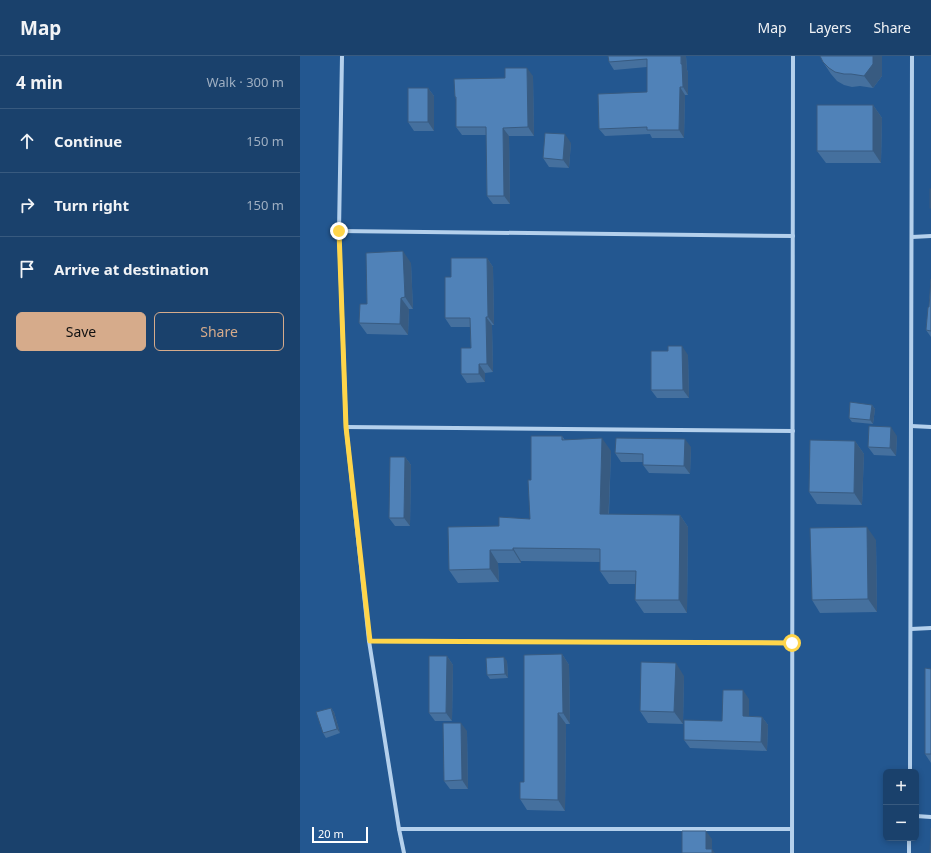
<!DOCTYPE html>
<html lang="en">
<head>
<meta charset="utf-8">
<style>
  :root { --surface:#1a416c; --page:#274c74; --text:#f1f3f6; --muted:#9fafc2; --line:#385a7f; --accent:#d6ab8b }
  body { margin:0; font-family:"Noto Sans",sans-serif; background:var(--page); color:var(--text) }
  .controls { position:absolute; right:12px; bottom:12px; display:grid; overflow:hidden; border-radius:6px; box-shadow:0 2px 6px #0003 }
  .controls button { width:36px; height:36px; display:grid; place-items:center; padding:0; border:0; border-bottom:1px solid var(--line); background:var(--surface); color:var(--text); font:20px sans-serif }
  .scale { position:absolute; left:12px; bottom:10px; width:56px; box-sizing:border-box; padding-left:4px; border:2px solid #fff; border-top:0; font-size:11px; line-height:14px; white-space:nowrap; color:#fff; -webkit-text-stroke:3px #235790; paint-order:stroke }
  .stop { position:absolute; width:12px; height:12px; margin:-9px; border:3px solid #ffd54a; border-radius:50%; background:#fff }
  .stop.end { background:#ffd54a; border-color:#fff; box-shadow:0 1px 4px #0008 }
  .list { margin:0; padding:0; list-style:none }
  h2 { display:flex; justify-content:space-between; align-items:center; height:52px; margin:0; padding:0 16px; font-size:17px }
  h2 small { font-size:13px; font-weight:400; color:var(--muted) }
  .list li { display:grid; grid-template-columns:26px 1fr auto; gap:12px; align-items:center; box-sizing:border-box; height:64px; padding:0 16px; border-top:1px solid var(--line) }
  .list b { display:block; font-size:15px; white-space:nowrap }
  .list em { font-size:13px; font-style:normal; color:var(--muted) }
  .actions { display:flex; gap:8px; padding:12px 16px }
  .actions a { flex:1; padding:9px 0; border:1px solid var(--accent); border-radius:6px; text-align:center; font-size:14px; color:var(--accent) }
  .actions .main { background:var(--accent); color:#111 }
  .icon { flex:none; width:22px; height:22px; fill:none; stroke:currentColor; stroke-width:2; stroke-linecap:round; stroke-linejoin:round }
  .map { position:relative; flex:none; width:631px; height:797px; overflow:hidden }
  header { display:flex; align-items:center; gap:24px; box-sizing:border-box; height:56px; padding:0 20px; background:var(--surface); border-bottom:1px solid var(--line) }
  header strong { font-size:19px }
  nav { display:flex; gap:22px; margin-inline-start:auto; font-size:14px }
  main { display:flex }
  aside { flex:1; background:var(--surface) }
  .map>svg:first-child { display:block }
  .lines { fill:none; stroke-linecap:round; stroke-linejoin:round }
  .street { stroke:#b4d0ec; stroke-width:4 }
  .wall { fill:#45709e }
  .shaded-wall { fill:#385b81 }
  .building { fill:#5082b8; stroke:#385b81 }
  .route { stroke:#ffd54a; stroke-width:5 }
</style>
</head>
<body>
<header>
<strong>Map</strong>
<nav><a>Map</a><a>Layers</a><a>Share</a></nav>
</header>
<main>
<aside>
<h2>4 min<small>Walk · 300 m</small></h2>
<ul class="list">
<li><svg class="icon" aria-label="ahead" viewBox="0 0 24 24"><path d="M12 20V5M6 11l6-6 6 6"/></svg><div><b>Continue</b></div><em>150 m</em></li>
<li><svg class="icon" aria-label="right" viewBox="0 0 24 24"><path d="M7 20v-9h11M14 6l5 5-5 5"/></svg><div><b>Turn right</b></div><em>150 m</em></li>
<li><svg class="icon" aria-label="arrive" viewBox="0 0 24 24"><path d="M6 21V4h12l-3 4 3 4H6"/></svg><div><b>Arrive at destination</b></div></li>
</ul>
<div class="actions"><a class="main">Save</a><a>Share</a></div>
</aside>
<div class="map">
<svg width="631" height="797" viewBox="0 0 631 797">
  <rect width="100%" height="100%" fill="#235790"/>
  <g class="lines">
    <!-- street -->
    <g class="street">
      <polyline points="42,0 39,175 46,371 69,585 99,773 104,797"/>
      <polyline points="39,175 493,180"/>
      <polyline points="612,181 631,180"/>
      <polyline points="611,370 631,371"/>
      <polyline points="46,371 493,375"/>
      <polyline points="611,573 631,572"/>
      <polyline points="69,585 492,587"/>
      <polyline points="610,716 612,0"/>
      <polyline points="616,760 631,761"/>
      <polyline points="99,773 492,773"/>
      <polyline points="492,797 493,0"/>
      <polyline points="609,797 609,782"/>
    </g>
  </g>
  <!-- wall -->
  <g class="wall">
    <polygon points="386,0 387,14 388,16 388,39 385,39 384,82 352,82 350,78 305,80 299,73 347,36 347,11 314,14 309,6"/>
    <polygon points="523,6 582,20 573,32 560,30 552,31 544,29 537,25 531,18"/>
    <polygon points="233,20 234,80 209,80 210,148 193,148 187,140 186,79 162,79 156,71 156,43 155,41 205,22"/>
    <polygon points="128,32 134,40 134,75 114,75 108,66"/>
    <polygon points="573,49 582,62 581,107 526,107 517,95"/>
    <polygon points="271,87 269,112 249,111 243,102"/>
    <polygon points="187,202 193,211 194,269 192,269 193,316 185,317 185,326 167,327 161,318 171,292 170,271 151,271 145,262 151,221"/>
    <polygon points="111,207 113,253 109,253 108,279 67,278 59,267 67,248"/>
    <polygon points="631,223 631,281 626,274 629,251"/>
    <polygon points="388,299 389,342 357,342 351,334"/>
    <polygon points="572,349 575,353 573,368 552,366 549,362"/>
    <polygon points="262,380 265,384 311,395 309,458 380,459 388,471 387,557 344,557 335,544 336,528 309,528 300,515 300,506 221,505 221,507 198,507 199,526 158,527 149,514 199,470 230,463 231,424"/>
    <polygon points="597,380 596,400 574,399 568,391"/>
    <polygon points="555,385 564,398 562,449 517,448 509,436"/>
    <polygon points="391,391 390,418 349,417 343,409 343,406 321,406 315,397"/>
    <polygon points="105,401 111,409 110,470 95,470 89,462"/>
    <polygon points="576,484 577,556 520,557 512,544"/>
    <polygon points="262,598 269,609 270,668 266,668 265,755 227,754 220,743 224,726"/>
    <polygon points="147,600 153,609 152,665 135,665 129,657"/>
    <polygon points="207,605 208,622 190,623 187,619"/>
    <polygon points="631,613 631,707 625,698"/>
    <polygon points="384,620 383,668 348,667 340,655"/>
    <polygon points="449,643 449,660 462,661 468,669 467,695 390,692 384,684 422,665"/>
    <polygon points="31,652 34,656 40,677 26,682 23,677"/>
    <polygon points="167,675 168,733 150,733 144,725"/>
  </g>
  <!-- shaded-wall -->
  <g class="shaded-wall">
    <polygon points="381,0 386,0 387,14 388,16 388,39 383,31"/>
    <polygon points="573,0 582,0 582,20 573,32 564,20"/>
    <polygon points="227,12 233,20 234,80 228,71"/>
    <polygon points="380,31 385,39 384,82 379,74"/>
    <polygon points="128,32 134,40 134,75 128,66"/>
    <polygon points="573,49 582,62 581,107 573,95"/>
    <polygon points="203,72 209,80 210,148 204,140"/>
    <polygon points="265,78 271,87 269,112 263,104"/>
    <polygon points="103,195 111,207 113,253 105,241"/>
    <polygon points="187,202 193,211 194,269 188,261"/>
    <polygon points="101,242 109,253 108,279 100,268"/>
    <polygon points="186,261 192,269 193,316 187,308"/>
    <polygon points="382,290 388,299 389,342 383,334"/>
    <polygon points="179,308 185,317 185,326 179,318"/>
    <polygon points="572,349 575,353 573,368 570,364"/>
    <polygon points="591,371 597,380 596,400 590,392"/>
    <polygon points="302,382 311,395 308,471 300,458"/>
    <polygon points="385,383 391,391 390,418 384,410"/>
    <polygon points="555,385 564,398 562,449 554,437"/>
    <polygon points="105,401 111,409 110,470 104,462"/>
    <polygon points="380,459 388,471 387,557 379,544"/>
    <polygon points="567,471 576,484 577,556 568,543"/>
    <polygon points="213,492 221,505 221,507 213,494"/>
    <polygon points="190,494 198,507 199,526 190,513"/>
    <polygon points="262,598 269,609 270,668 263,657"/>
    <polygon points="147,600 153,609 152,665 146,657"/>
    <polygon points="204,601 207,605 208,622 205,618"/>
    <polygon points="376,607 384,620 383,668 374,656"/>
    <polygon points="443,634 449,643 449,668 443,660"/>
    <polygon points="31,652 34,656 40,677 37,673"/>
    <polygon points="258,657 266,668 265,755 258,744"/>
    <polygon points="462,661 468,669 467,695 461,686"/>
    <polygon points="161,667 167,675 168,733 162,724"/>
    <polygon points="406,775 412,783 412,797 406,793"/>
    <polygon points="412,793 415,797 412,797"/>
  </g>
  <!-- building -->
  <g class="building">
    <polygon points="308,0 381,0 381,8 382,8 383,31 380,31 379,74 347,74 347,71 299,73 298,38 347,36 347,3 309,6"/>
    <polygon points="520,0 573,0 573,8 564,20 551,18 544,18 535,16 529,12 523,6"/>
    <polygon points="205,12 227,12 228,71 203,72 204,140 187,140 186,71 156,71 156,41 155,41 154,23 205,22"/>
    <rect x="108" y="32" width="20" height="34"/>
    <rect x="517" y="49" width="56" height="46"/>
    <polygon points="245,77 265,78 263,104 243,102"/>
    <rect x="630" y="133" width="1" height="19"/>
    <polygon points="103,195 105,241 101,242 100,268 59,267 60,248 67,248 66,197"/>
    <polygon points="151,202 187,202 188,261 186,261 187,308 179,308 179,318 161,318 161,292 171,292 170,262 145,262 145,221 151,221"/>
    <polygon points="631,223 631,275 626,274 628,251 629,251"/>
    <polygon points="368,290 382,290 383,334 351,334 351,295 368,295"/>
    <polygon points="550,346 572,349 570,364 549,362"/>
    <polygon points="569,370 591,371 590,392 568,391"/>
    <polygon points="231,380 262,380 262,384 302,382 300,458 380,459 379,544 335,544 336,515 300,515 300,493 213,492 213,494 190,494 190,513 149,514 148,471 199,470 199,461 230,463 228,424 231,424"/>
    <polygon points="316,382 385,383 384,410 343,409 343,398 315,397"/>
    <polygon points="510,384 555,385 554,437 509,436"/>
    <polygon points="90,401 105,401 104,462 89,462"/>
    <polygon points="567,471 568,543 512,544 510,472"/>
    <polygon points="262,598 263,657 258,657 258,744 220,743 220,726 224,726 224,599"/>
    <polygon points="129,600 147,600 146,657 129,657"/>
    <polygon points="204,601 205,618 187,619 186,602"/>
    <polygon points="341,606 376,607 374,656 340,655"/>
    <polygon points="625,612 631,613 631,698 625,698"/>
    <polygon points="423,634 443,634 443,660 462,661 461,686 384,684 384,664 422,665"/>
    <polygon points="31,652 37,673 23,677 16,656"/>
    <polygon points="143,667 161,667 162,724 144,725"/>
    <polygon points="631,772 631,797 630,797"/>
    <polygon points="382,775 406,775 406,793 412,793 412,797 382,797"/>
  </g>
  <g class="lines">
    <!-- route -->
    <polyline class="route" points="39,175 46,371 70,585 492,587"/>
  </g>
</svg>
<div class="controls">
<button>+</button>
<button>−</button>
</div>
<div class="scale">20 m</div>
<div class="stop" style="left:492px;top:587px"></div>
<div class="stop end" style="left:39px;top:175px"></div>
</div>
</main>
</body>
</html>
